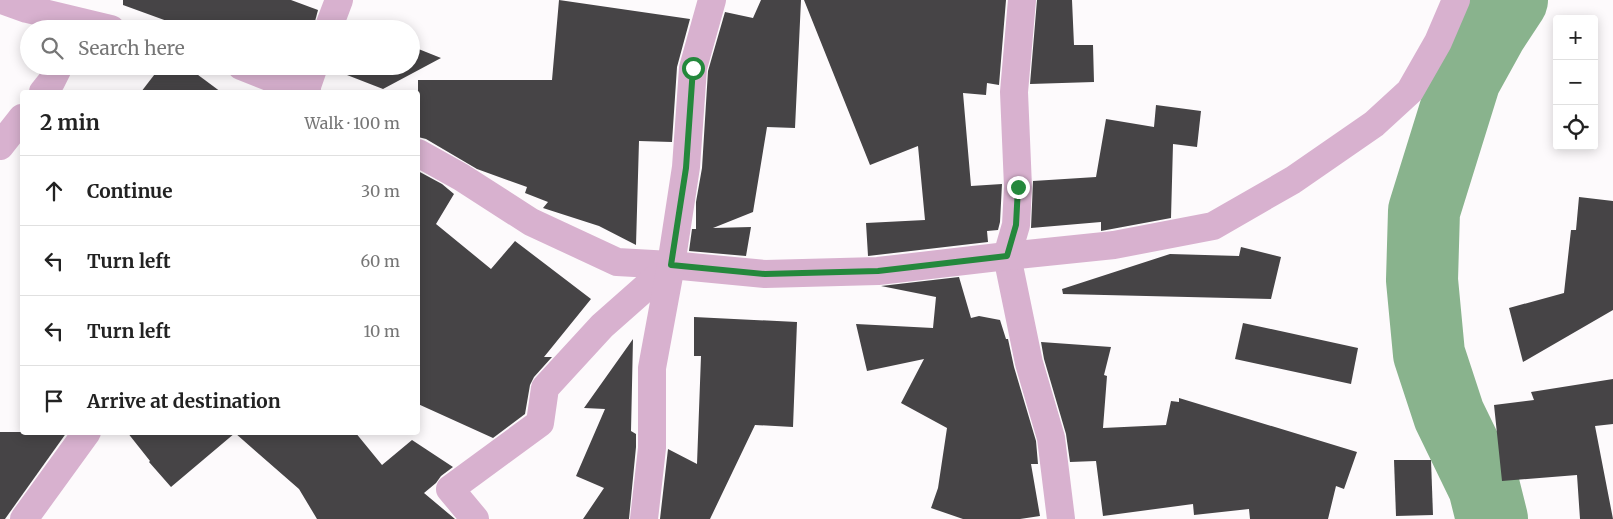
<!DOCTYPE html>
<html lang="en">
<head>
<meta charset="utf-8">
<style>
  :root { --surface:#fff; --page:#f6f6f6; --text:#222; --muted:#767676; --line:#e0e0e0 }
  body { margin:0; font-family:Merriweather,serif; background:var(--page); color:var(--text) }
  .controls { position:absolute; right:15px; top:15px; display:grid; overflow:hidden; border-radius:5px; box-shadow:0 2px 12px #0003 }
  .controls button { width:45px; height:45px; display:grid; place-items:center; padding:0; border:0; border-bottom:1px solid var(--line); background:var(--surface); color:var(--text); font:25px sans-serif }
  .stop { position:absolute; width:15px; height:15px; margin:-11px; border:4px solid #24883c; border-radius:50%; background:#fff }
  .stop.end { background:#24883c; border-color:#fff; box-shadow:0 1px 5px #0008 }
  .list { margin:0; padding:0; list-style:none }
  h2 { display:flex; justify-content:space-between; align-items:center; height:65px; margin:0; padding:0 20px; font-size:21px }
  h2 small { font-size:16px; font-weight:400; color:var(--muted) }
  .list li { display:grid; grid-template-columns:32px 1fr auto; gap:15px; align-items:center; box-sizing:border-box; height:70px; padding:0 20px; border-top:1px solid var(--line) }
  .list b { display:block; font-size:19px; white-space:nowrap }
  .list em { font-size:16px; font-style:normal; color:var(--muted) }
  .icon { flex:none; width:28px; height:28px; fill:none; stroke:currentColor; stroke-width:2; stroke-linecap:round; stroke-linejoin:round }
  .map { position:relative; flex:none; width:1613px; height:519px; overflow:hidden }
  .search { position:absolute; background:var(--surface); box-shadow:0 2px 12px #0003; left:20px; top:20px; width:400px; height:55px; display:flex; align-items:center; gap:12px; box-sizing:border-box; padding:0 18px; border-radius:28px; color:var(--muted); font-size:19px }
  .panel { position:absolute; background:var(--surface); box-shadow:0 2px 12px #0003; left:20px; top:90px; width:400px; height:345px; border-radius:5px }
  .map>svg:first-child { display:block }
  .lines { fill:none; stroke-linecap:round; stroke-linejoin:round }
  .river { stroke:#89b38d; stroke-width:72 }
  .building { fill:#464446 }
  .minor { stroke:#d8b1cf; stroke-width:28 }
  .route { stroke:#24883c; stroke-width:6 }
</style>
</head>
<body>
<div class="map">
<svg width="1613" height="519" viewBox="0 0 1613 519">
  <rect width="100%" height="100%" fill="#fdfafc"/>
  <g class="lines">
    <!-- river -->
    <polyline class="river" points="1492,519 1484,487 1449,415 1429,354 1422,280 1424,211 1465,79 1491,32 1512,0"/>
  </g>
  <!-- building -->
  <g class="building">
    <polygon points="123,0 291,0 318,10 313,29 189,29 123,5"/>
    <polygon points="559,0 690,19 677,67 672,142 639,141 636,245 599,226 543,208 548,202 525,193 527,187 477,169 426,139 418,137 418,80 552,80"/>
    <polygon points="761,0 801,0 795,128 767,127 753,212 713,228 751,227 746,256 689,251 692,229 696,229 696,202 702,168 708,71 725,12 753,18"/>
    <polygon points="804,0 1006,0 999,85 987,83 986,95 963,93 971,186 1002,184 1000,222 998,230 987,231 988,242 868,256 866,223 925,220 918,146 870,165"/>
    <polygon points="1037,0 1072,0 1074,45 1093,45 1094,82 1030,84"/>
    <polygon points="411,46 441,58 383,89 329,68 329,66 411,66"/>
    <polygon points="161,66 186,66 221,92 141,92"/>
    <polygon points="1156,105 1201,111 1197,147 1173,144 1171,218 1101,231 1101,222 1031,228 1033,181 1096,177 1106,119 1154,127"/>
    <polygon points="418,171 442,184 454,194 436,224 491,269 515,241 591,299 544,357 552,357 534,377 530,385 525,414 493,438 418,404"/>
    <polygon points="1579,197 1613,201 1613,310 1523,362 1509,308 1564,293 1571,230 1576,230"/>
    <polygon points="1241,247 1281,257 1271,299 1063,294 1062,289 1170,254 1239,256"/>
    <polygon points="959,277 971,318 979,316 1000,320 1006,339 1008,339 1014,367 1036,441 1038,464 1031,464 1040,516 1020,519 963,519 931,508 938,488 947,428 901,403 924,359 867,371 856,324 933,328 936,297 881,286"/>
    <polygon points="694,317 797,322 793,427 755,425 710,519 660,519 668,449 697,464 701,356 694,356"/>
    <polygon points="1243,323 1358,348 1351,384 1235,359"/>
    <polygon points="633,339 631,431 636,434 636,447 629,519 583,519 604,488 576,476 605,409 584,408"/>
    <polygon points="1041,342 1111,347 1104,375 1107,376 1103,428 1166,425 1171,401 1179,402 1179,398 1357,452 1344,489 1336,486 1328,519 1250,519 1249,509 1194,515 1193,504 1103,516 1096,461 1070,462 1066,434 1044,359"/>
    <polygon points="1613,379 1613,424 1595,426 1613,519 1580,519 1577,475 1502,481 1494,405 1534,400 1531,392"/>
    <polygon points="0,432 67,432 5,519 0,519"/>
    <polygon points="127,432 355,432 382,465 412,440 453,467 441,476 436,483 424,493 455,519 317,519 299,489 235,433 171,487 149,462 150,461"/>
    <polygon points="1394,460 1431,460 1433,515 1396,516"/>
  </g>
  <g class="lines">
    <!-- minor -->
    <g class="minor">
      <polyline points="2,0 27,9 111,29"/>
      <polyline points="1022,0 1014,92 1018,187 1016,225 1007,256 1029,363 1051,438 1061,519"/>
      <polyline points="328,29 339,0"/>
      <polyline points="241,66 307,92"/>
      <polyline points="43,92 51,82 59,66"/>
      <polyline points="305,92 314,66"/>
      <polyline points="0,146 22,118"/>
      <polyline points="418,153 461,177 531,222 617,262 671,265 765,274 878,271 1007,256 1114,245 1213,226 1293,180 1374,124 1410,91 1438,42 1456,0"/>
      <polyline points="24,519 87,432"/>
      <polyline points="475,519 450,489 540,423 545,388 602,326 671,265"/>
      <polyline points="644,519 652,448 652,368 671,265 686,167 693,68 712,0"/>
    </g>
  </g>
  <g class="lines">
    <!-- route -->
    <polyline class="route" points="693,68 686,168 671,265 765,274 878,271 1007,256 1016,225 1018,187"/>
  </g>
</svg>
<div class="controls">
<button>+</button>
<button>−</button>
<button><svg class="icon" aria-label="locate" viewBox="0 0 24 24"><circle cx="12" cy="12" r="6"/><path d="M12 2v4M12 18v4M2 12h4M18 12h4"/></svg></button>
</div>
<div class="stop" style="left:693px;top:68px"></div>
<div class="stop end" style="left:1018px;top:187px"></div>
<div class="search"><svg class="icon" aria-label="search" viewBox="0 0 24 24"><circle cx="10" cy="10" r="6"/><path d="M15 15l6 6"/></svg>Search here</div>
<section class="panel">
<h2>2 min<small>Walk · 100 m</small></h2>
<ul class="list">
<li><svg class="icon" aria-label="ahead" viewBox="0 0 24 24"><path d="M12 20V5M6 11l6-6 6 6"/></svg><div><b>Continue</b></div><em>30 m</em></li>
<li><svg class="icon" aria-label="left" viewBox="0 0 24 24"><path d="M17 20v-9H6M10 6l-5 5 5 5"/></svg><div><b>Turn left</b></div><em>60 m</em></li>
<li><svg class="icon" aria-label="left" viewBox="0 0 24 24"><path d="M17 20v-9H6M10 6l-5 5 5 5"/></svg><div><b>Turn left</b></div><em>10 m</em></li>
<li><svg class="icon" aria-label="arrive" viewBox="0 0 24 24"><path d="M6 21V4h12l-3 4 3 4H6"/></svg><div><b>Arrive at destination</b></div></li>
</ul>
</section>
</div>
</body>
</html>
